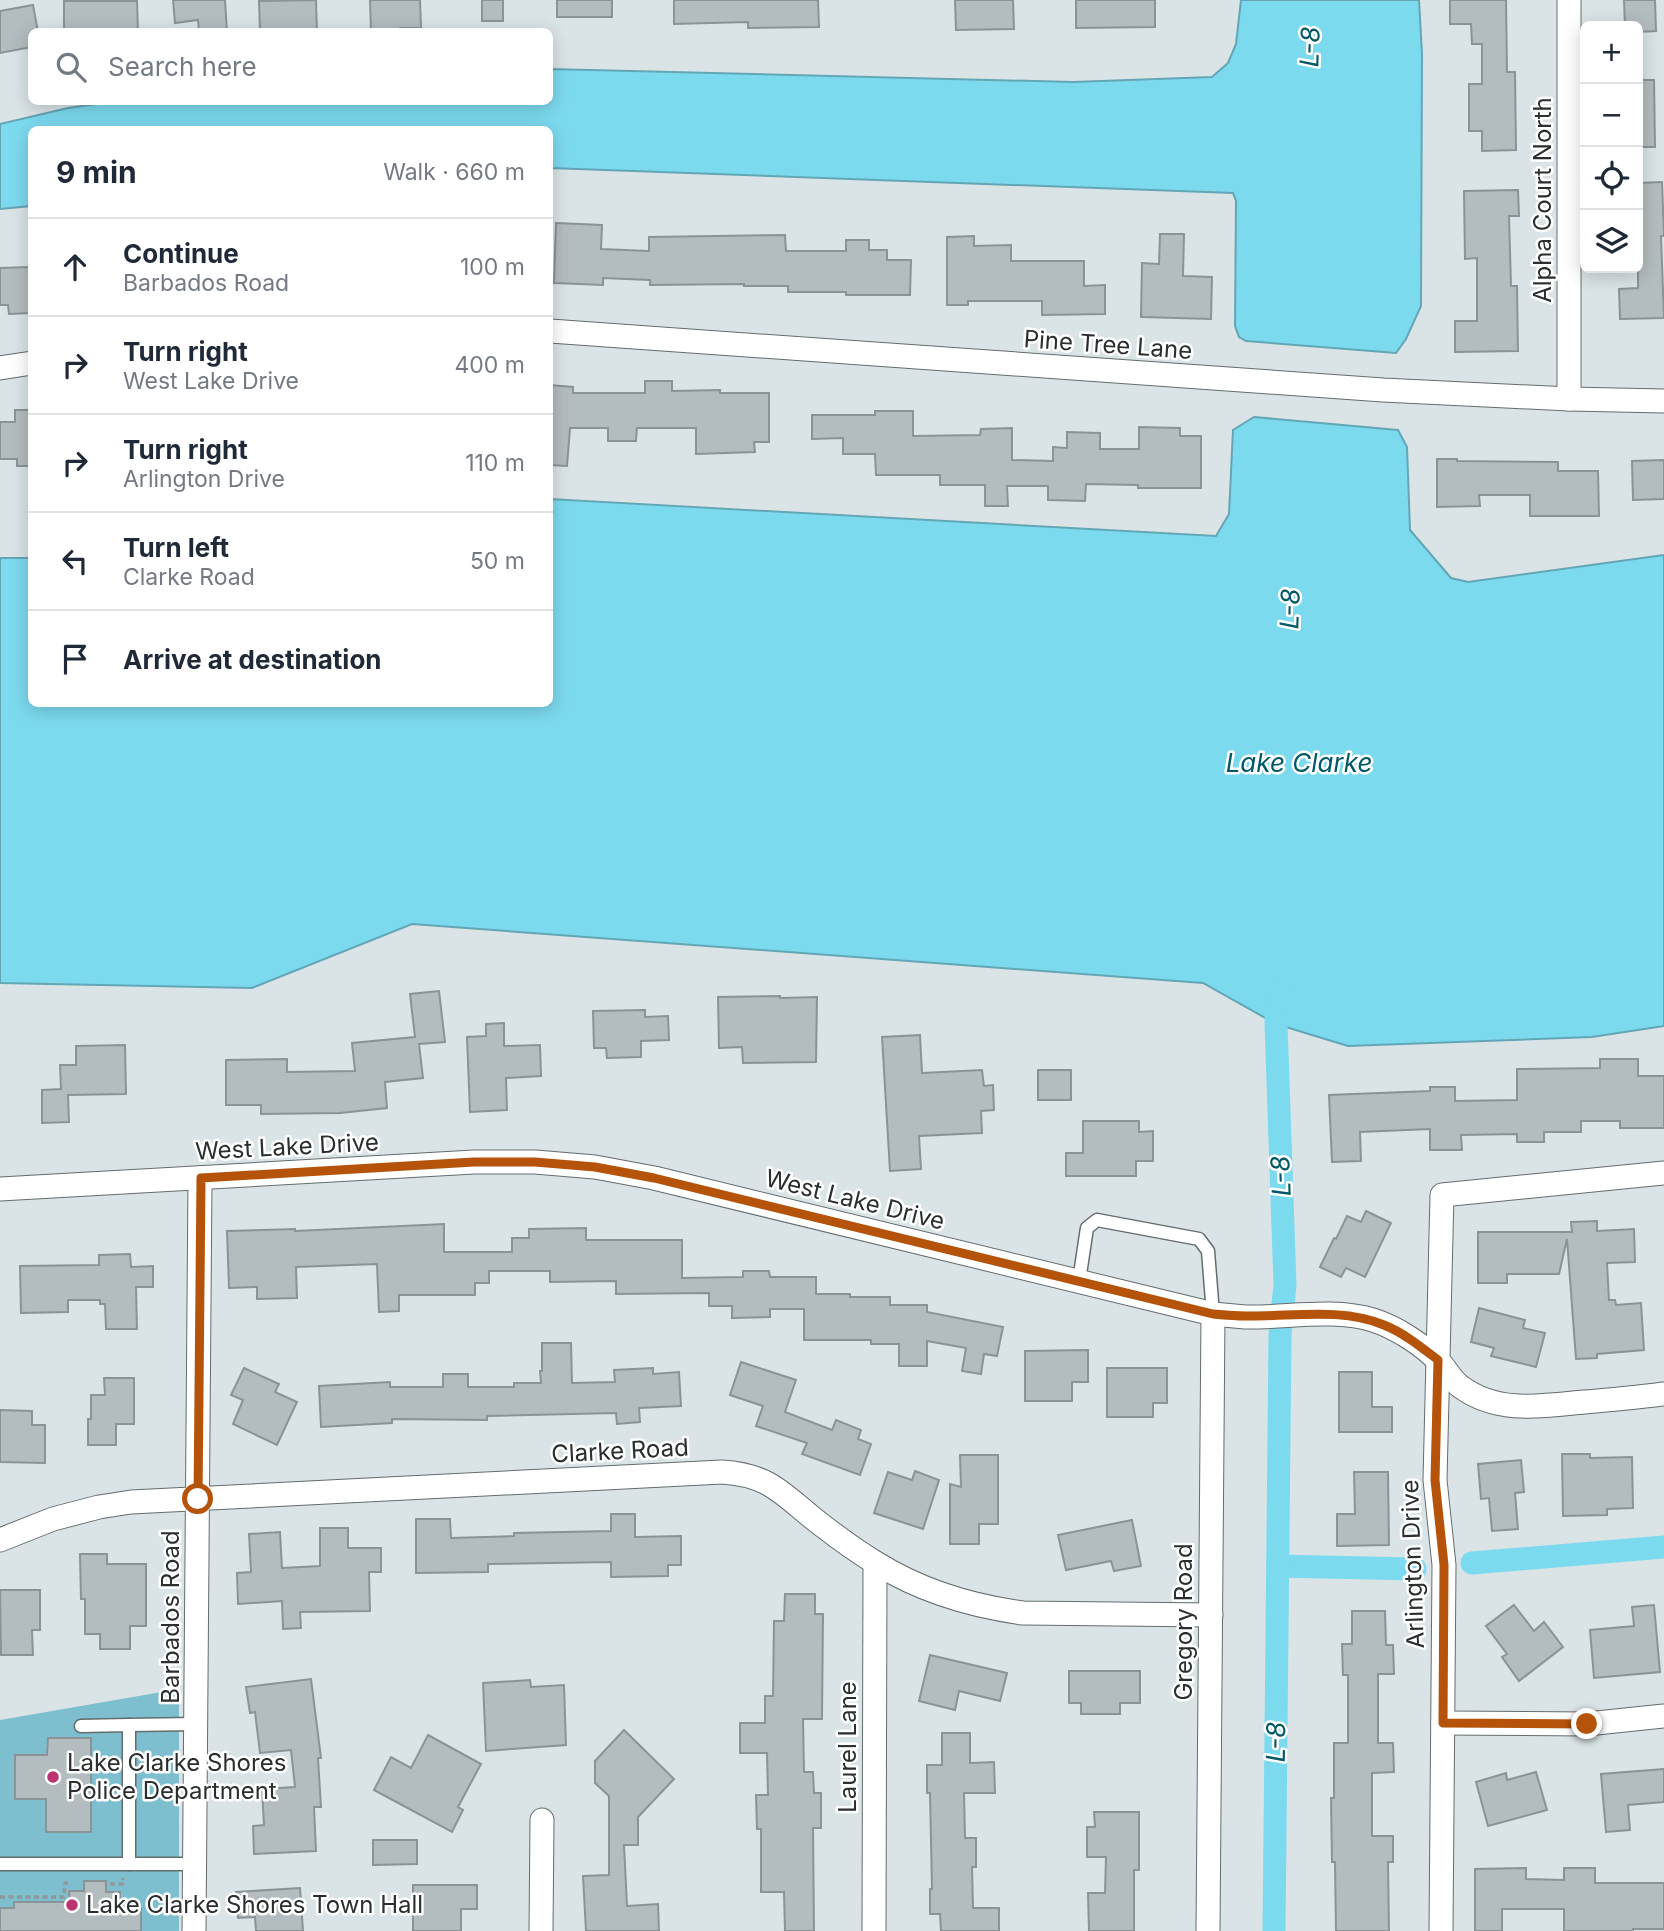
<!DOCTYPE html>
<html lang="en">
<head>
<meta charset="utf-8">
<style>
  :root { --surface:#fff; --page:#f2f2f3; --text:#1f2937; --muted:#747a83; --line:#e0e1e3 }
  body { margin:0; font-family:Inter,sans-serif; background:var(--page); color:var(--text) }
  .controls { position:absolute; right:21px; top:21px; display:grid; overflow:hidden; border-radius:10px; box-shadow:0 4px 18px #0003 }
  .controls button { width:63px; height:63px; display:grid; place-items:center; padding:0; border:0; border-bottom:2px solid var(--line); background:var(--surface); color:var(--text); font:35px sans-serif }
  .stop { position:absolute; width:21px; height:21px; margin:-16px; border:5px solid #b45309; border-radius:50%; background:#fff }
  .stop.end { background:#b45309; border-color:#fff; box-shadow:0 2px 7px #0008 }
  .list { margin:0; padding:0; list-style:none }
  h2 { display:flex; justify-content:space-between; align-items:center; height:91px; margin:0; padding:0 28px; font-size:30px }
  h2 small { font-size:23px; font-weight:400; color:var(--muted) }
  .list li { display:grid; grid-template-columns:46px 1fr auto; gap:21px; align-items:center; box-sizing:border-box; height:98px; padding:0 28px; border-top:2px solid var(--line) }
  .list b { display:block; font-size:26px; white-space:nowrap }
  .list p { margin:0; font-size:23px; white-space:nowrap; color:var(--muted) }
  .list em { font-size:23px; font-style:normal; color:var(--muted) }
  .icon { flex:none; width:38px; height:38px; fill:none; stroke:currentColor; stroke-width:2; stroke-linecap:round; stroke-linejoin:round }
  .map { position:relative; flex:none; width:1664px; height:1931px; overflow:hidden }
  .search { position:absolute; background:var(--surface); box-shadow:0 4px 18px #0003; left:28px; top:28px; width:525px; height:77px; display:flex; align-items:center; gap:18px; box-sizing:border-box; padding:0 24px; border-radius:10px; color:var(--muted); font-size:26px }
  .panel { position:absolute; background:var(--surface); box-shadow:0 4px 18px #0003; left:28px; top:126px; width:525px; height:581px; border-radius:10px }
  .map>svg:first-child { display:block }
  .green { fill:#7dbfce }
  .water { fill:#7cdaef; stroke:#63a6b5; stroke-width:2 }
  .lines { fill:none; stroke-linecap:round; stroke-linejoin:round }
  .canal { stroke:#7cdaef; stroke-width:23 }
  .building { fill:#b3bcbe; stroke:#8a9395; stroke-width:2 }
  .service-casing { stroke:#646c6e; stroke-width:15 }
  .minor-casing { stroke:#646c6e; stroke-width:25 }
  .path { stroke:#91989a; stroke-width:3.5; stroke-dasharray:5 3.5; stroke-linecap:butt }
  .service { stroke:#fff; stroke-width:12 }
  .minor { stroke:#fff; stroke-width:23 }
  .route { stroke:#b45309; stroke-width:9 }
  .poi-dot { fill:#bc3370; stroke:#fff; stroke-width:2.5 }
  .labels { text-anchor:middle; stroke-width:5; stroke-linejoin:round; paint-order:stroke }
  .street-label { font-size:24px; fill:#2a2e2f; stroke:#fff }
  .poi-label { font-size:24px; fill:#2a2e2f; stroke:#fff; text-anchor:start }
  .water-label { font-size:26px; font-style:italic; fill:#015867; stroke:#fff }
</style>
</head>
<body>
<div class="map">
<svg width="1664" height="1931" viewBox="0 0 1664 1931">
  <rect width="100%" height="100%" fill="#dae4e6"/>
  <!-- green -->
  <polygon class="green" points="179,1689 179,1931 0,1931 0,1720"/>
  <!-- water -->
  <g class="water">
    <polygon points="1241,0 1419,0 1422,54 1421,306 1406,339 1396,353 1246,341 1239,337 1235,326 1236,201 1233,193 550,168 550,130 32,130 31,206 0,209 0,124 68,108 110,102 550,102 550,69 1073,82 1212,77 1228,63 1236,44"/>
    <polygon points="1254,417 1398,430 1407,447 1410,530 1451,578 1468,582 1664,555 1664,1026 1592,1037 1348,1046 1276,1024 1203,983 412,924 252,988 0,983 0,558 31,558 32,704 550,704 550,499 1216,536 1229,514 1233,430"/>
  </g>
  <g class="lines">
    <!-- canal -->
    <g class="canal">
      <polyline points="1472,1563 1664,1547"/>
      <polyline points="1278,1566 1415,1569"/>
      <polyline points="1274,1931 1280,1335 1285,1285 1276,1024 1277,993"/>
    </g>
  </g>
  <!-- building -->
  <g class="building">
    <polygon points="173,0 225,0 227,32 199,32 198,20 175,23"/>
    <polygon points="316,0 317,32 260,32 259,1"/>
    <polygon points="370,0 420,0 421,28 400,28 400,32 371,32"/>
    <rect x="482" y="0" width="21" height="21"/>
    <rect x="557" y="0" width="55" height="17"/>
    <polygon points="674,0 818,0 819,27 748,28 748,22 674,24"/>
    <polygon points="955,0 1013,0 1014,29 956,30"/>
    <polygon points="1076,0 1155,0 1155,27 1076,28"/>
    <polygon points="1450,0 1506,0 1507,72 1515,72 1516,150 1482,151 1482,131 1469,131 1469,84 1482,84 1482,44 1472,44 1471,24 1450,24"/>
    <polygon points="1624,0 1655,0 1656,31 1638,32 1638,26 1625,26"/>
    <polygon points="64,1 137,1 138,32 64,32"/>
    <polygon points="33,5 38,32 32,32 32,47 0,53 0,11"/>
    <polygon points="1638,80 1654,80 1655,147 1638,147"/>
    <polygon points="1662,182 1664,236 1661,236 1664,318 1620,319 1619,289 1638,288 1638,183"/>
    <polygon points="1518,190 1519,216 1509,216 1511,286 1517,286 1518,351 1455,352 1455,321 1477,321 1477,258 1465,259 1464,191"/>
    <polygon points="556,223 602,225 601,249 649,251 649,237 785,235 786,251 846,251 846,240 869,240 869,250 887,250 887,260 911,260 910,295 846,295 846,292 788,292 788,286 744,286 744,284 650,285 650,280 603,278 603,285 554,283"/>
    <polygon points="1160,234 1184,234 1183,276 1212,277 1211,319 1141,317 1142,263 1159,264"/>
    <polygon points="974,236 974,246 1011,245 1011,261 1084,261 1084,286 1105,285 1105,314 1042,315 1042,301 968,301 968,305 947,305 947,237"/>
    <polygon points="29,267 31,313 9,314 8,305 0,305 0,268"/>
    <polygon points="645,381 672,381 672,391 720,390 720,393 769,393 769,442 754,442 755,452 696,454 696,428 637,428 636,441 608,441 608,428 570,428 567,466 550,465 550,385 573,387 573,393 645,393"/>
    <polygon points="15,410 32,410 32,466 17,466 17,459 0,459 0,422 15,422"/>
    <polygon points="875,411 913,411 913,436 980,435 981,429 1012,428 1012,460 1053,461 1053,447 1067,448 1067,432 1100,433 1100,449 1139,449 1139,427 1180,428 1180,436 1201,436 1201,488 1138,488 1138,485 1086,484 1085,501 1048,500 1048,486 1007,486 1008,506 985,506 985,485 940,485 940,475 876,475 875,454 843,454 843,438 812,439 812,415 875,415"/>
    <polygon points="1437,459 1457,459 1457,461 1558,462 1558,471 1598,471 1599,516 1530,516 1530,495 1479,495 1480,506 1437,507"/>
    <polygon points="1664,460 1664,499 1633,500 1632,461"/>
    <polygon points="439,991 445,1042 419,1044 423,1078 385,1082 387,1108 340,1113 261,1114 261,1105 226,1105 226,1060 287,1059 287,1072 355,1071 352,1043 415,1037 410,994"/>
    <polygon points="780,996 780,998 817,997 816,1062 743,1063 742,1047 719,1048 718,997"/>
    <polygon points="645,1010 645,1017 668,1016 669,1040 641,1041 641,1057 607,1058 606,1048 594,1048 593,1011"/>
    <polygon points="504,1023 504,1046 540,1045 541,1076 506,1078 507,1110 470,1112 467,1037 486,1036 486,1024"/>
    <polygon points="920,1035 922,1073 982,1070 984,1086 993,1085 994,1110 981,1111 982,1133 919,1136 921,1169 890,1171 882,1037"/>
    <polygon points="125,1045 126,1094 68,1095 69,1122 42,1123 42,1090 61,1089 60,1065 76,1065 76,1046"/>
    <polygon points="1600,1059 1638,1059 1638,1076 1664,1076 1664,1128 1620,1128 1620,1121 1581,1121 1581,1132 1544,1132 1544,1142 1517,1142 1517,1134 1461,1135 1462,1150 1430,1150 1430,1129 1360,1132 1361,1161 1332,1162 1329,1095 1430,1091 1430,1087 1455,1087 1455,1101 1517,1100 1517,1069 1600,1068"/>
    <rect x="1038" y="1070" width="33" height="30"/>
    <polygon points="1083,1121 1139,1121 1139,1132 1153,1131 1153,1161 1136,1161 1136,1176 1066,1176 1066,1153 1083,1153"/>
    <polygon points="1366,1211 1391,1223 1365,1277 1346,1268 1341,1277 1320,1267 1334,1238 1336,1239 1347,1216 1361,1222"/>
    <polygon points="1597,1221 1597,1231 1634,1229 1635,1262 1607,1263 1609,1300 1615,1300 1616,1305 1641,1303 1644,1350 1597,1354 1597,1358 1576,1359 1567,1239 1559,1274 1507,1274 1507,1283 1478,1283 1478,1232 1572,1232 1571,1222"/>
    <polygon points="444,1224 444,1252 512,1252 512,1238 529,1238 529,1229 586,1228 586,1240 682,1240 682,1278 743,1277 743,1271 769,1271 770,1277 816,1277 816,1294 850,1294 850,1297 890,1297 890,1305 927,1305 927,1312 1003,1327 997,1356 984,1354 981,1374 962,1371 966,1348 927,1341 927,1366 899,1366 899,1344 871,1344 871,1340 804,1340 804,1309 770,1309 770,1317 732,1318 732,1306 709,1306 709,1293 616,1294 616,1281 550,1282 550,1271 489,1271 489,1283 475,1283 475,1295 399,1295 399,1311 379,1312 377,1264 296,1267 297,1298 257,1299 257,1287 229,1288 227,1231 295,1229 295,1231"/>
    <polygon points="130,1254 131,1267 153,1266 153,1287 136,1287 137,1329 106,1329 105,1304 100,1304 100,1300 68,1300 68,1312 21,1313 20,1266 99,1265 99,1255"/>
    <polygon points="1479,1308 1525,1320 1523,1328 1545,1333 1536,1367 1491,1356 1494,1348 1471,1342"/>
    <polygon points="542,1343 571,1343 572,1383 615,1382 614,1370 653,1368 653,1374 679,1372 681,1406 639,1408 640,1422 617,1424 616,1413 487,1416 487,1420 392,1419 392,1423 321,1427 319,1386 390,1382 390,1387 443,1387 443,1374 468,1374 468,1387 514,1387 514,1383 541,1383 540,1371 542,1371"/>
    <polygon points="1088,1350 1088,1382 1072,1382 1072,1401 1025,1401 1025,1351"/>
    <polygon points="741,1362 796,1380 785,1412 832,1430 836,1420 861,1430 858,1439 871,1444 860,1475 802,1454 807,1443 756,1426 763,1406 730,1395"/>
    <polygon points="244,1368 279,1384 275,1392 297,1402 277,1445 233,1424 243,1400 231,1395"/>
    <polygon points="1107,1368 1167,1368 1167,1403 1153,1403 1153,1417 1107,1417"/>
    <polygon points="1339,1372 1372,1372 1372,1407 1392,1407 1392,1432 1339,1432"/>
    <polygon points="104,1378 134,1378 134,1424 116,1424 116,1445 88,1445 88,1419 91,1419 91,1395 105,1395"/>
    <polygon points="0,1410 32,1411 32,1425 45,1425 45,1463 0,1462"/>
    <polygon points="1562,1454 1590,1454 1590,1458 1632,1457 1633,1508 1607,1509 1607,1515 1563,1516"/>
    <polygon points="960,1455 998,1455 998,1524 979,1524 979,1544 950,1544 950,1484 961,1487"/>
    <polygon points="1521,1460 1524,1492 1515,1493 1518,1529 1492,1531 1489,1498 1481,1499 1478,1464"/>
    <polygon points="915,1471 939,1480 923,1529 874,1513 888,1472 912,1480"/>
    <polygon points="1354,1472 1388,1472 1389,1545 1337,1546 1337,1514 1355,1514"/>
    <polygon points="611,1514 635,1514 635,1537 681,1536 681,1565 668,1565 668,1576 611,1577 611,1562 488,1564 488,1572 416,1573 416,1519 450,1519 451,1538 514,1536 514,1533 611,1531"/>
    <polygon points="1132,1520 1141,1566 1114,1571 1111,1561 1066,1570 1058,1535"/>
    <polygon points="320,1528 348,1528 348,1548 381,1548 381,1572 369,1572 370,1611 300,1612 301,1628 283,1629 282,1601 238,1604 237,1573 251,1572 249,1534 280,1532 282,1568 320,1566"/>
    <polygon points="80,1554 107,1554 107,1564 146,1564 146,1626 130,1626 130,1649 100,1649 100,1634 85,1634 85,1599 81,1599"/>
    <polygon points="0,1590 40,1590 40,1630 32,1630 33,1655 1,1655"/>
    <polygon points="785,1594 815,1594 815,1614 823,1614 822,1719 803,1719 804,1772 813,1772 814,1793 821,1793 821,1828 813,1828 814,1931 785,1931 784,1892 761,1892 761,1829 757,1829 756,1795 768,1795 767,1753 740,1753 740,1723 765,1723 765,1696 773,1696 774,1621 784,1621"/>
    <polygon points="1514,1605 1534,1631 1544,1622 1563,1647 1519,1681 1502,1657 1507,1654 1486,1626"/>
    <polygon points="1654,1605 1660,1672 1594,1678 1590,1630 1634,1626 1632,1607"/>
    <polygon points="1352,1611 1385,1611 1386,1645 1393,1645 1394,1674 1378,1674 1378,1743 1393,1743 1394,1772 1372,1773 1372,1836 1393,1836 1393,1862 1388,1862 1389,1931 1336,1931 1335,1862 1332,1862 1331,1798 1334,1798 1334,1743 1348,1743 1348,1675 1343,1675 1342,1644 1352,1644"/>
    <polygon points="930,1655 1007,1673 1000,1701 959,1691 955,1710 919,1701"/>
    <polygon points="1069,1671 1140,1671 1140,1703 1120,1703 1120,1714 1081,1714 1081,1703 1069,1703"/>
    <polygon points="311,1679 321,1758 318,1758 321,1807 314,1807 316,1851 254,1854 253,1826 264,1825 262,1789 295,1787 291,1750 260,1753 255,1712 250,1713 246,1687"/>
    <polygon points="530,1680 531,1687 564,1685 566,1745 486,1751 483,1683"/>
    <polygon points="624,1730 674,1779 638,1817 638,1845 624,1845 627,1906 658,1904 659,1931 586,1931 583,1876 609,1875 609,1796 595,1783 595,1761"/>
    <polygon points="942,1733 970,1733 970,1763 994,1762 995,1793 964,1793 965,1838 976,1838 976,1867 972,1867 973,1908 999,1908 999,1931 941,1931 940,1914 930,1914 930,1889 932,1889 930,1793 927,1793 927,1765 942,1765"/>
    <polygon points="428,1735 481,1764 458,1807 463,1810 452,1832 374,1790 391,1757 411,1768"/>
    <polygon points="48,1738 91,1738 91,1832 46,1832 46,1799 15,1799 15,1755 47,1755"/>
    <polygon points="1664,1769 1664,1802 1628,1805 1630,1830 1606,1832 1601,1774"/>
    <polygon points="1536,1772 1547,1810 1488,1826 1476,1782 1506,1773 1507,1780"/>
    <polygon points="1094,1812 1139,1812 1139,1870 1134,1870 1134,1931 1089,1931 1088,1893 1105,1893 1106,1857 1087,1857 1087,1827 1095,1827"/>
    <polygon points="373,1840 417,1840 417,1864 373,1865"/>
    <polygon points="1526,1868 1526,1879 1564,1880 1564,1868 1595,1868 1595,1883 1664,1883 1664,1929 1633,1929 1633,1931 1564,1931 1564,1909 1502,1909 1502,1931 1475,1931 1475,1869"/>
    <polygon points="84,1881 106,1881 106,1892 120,1892 120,1901 130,1901 130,1908 141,1908 141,1931 0,1931 0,1908 14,1908 14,1902 70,1902 69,1891 84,1891"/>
    <polygon points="413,1885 477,1885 477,1909 461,1909 461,1931 413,1931"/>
    <polygon points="300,1888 303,1931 256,1931 255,1917 238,1918 236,1892"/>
  </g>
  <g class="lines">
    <!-- service casing -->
    <g class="service-casing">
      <g id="service">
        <polyline points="1079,1281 1087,1228 1097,1220 1199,1239 1208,1251 1213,1314"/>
        <polyline points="129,1725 196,1724"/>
        <polyline points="81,1726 129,1725 129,1864"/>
        <polyline points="0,1864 195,1864"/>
      </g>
    </g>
    <!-- minor casing -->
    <g class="minor-casing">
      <g id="minor">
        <polyline points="550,331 1383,390 1569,399 1664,401"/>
        <polyline points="0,368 32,363"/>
        <polyline points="1569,399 1569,0"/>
        <path d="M 0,1189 L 474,1162 L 535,1162 L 595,1167 L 654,1178 L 1213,1314 C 1224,1315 1235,1316 1245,1317 C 1287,1318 1332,1308 1373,1320 C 1395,1327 1424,1345 1440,1363 C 1447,1370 1452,1381 1461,1387 C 1498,1414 1542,1406 1584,1402 C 1611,1400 1637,1397 1664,1394"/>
        <path d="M 0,1540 L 53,1519 L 99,1507 L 131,1502 L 722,1472 C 771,1475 783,1495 819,1523 C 837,1537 856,1551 876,1563 C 921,1591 971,1606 1023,1613 L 1211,1615"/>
        <polyline points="1443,1723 1587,1724 1664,1716"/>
        <polyline points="194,1931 200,1178"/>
        <polyline points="541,1931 542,1820"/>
        <polyline points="874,1931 875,1563"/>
        <polyline points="1208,1931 1213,1314"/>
        <polyline points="1441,1931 1444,1565 1435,1480 1442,1195 1664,1173"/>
      </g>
    </g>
    <!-- path -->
    <g class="path">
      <polyline points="110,1884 123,1884 123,1878"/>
      <polyline points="0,1897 64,1897 65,1883 68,1883"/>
    </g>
    <!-- service -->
    <use href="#service" class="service"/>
    <!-- minor -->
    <use href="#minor" class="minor"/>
  </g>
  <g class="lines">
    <!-- route -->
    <path class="route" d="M 198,1499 L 201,1178 L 474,1162 L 535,1162 L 595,1167 L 654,1178 L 1213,1314 C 1224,1315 1235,1316 1246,1316 C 1291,1317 1341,1307 1384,1325 C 1404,1333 1421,1347 1438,1360 L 1435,1480 L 1444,1565 L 1443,1723 L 1587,1724"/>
  </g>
  <!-- markers -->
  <g class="poi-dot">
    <circle cx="53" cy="1777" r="7"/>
    <circle cx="72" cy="1905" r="7"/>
  </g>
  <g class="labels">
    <!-- street labels -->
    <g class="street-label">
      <text transform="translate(1543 200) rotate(-90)" y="8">Alpha Court North</text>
      <text transform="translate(1108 345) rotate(4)" y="8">Pine Tree Lane</text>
      <text transform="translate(287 1147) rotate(-3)" y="8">West Lake Drive</text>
      <text transform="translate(855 1200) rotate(14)" y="8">West Lake Drive</text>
      <text transform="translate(620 1451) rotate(-3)" y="8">Clarke Road</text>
      <text transform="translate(1413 1564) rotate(-92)" y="8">Arlington Drive</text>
      <text transform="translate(171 1617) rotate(-90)" y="8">Barbados Road</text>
      <text transform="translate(1184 1622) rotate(-90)" y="8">Gregory Road</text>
      <text transform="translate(848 1747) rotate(-90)" y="8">Laurel Lane</text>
    </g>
    <!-- poi labels -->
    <g class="poi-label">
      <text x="67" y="1771">Lake Clarke Shores<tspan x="67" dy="28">Police Department</tspan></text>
      <text x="86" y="1913">Lake Clarke Shores Town Hall</text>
    </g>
    <!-- water labels -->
    <g class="water-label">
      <text transform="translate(1310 47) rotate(-88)" y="9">L-8</text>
      <text transform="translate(1290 609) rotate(-88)" y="9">L-8</text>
      <text x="1299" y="772">Lake Clarke</text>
      <text transform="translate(1281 1176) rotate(-92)" y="9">L-8</text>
      <text transform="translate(1276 1742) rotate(-89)" y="9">L-8</text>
    </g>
  </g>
</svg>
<div class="controls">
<button>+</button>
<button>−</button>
<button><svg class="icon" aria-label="locate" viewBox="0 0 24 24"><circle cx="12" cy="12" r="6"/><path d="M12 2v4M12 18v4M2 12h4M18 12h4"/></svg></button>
<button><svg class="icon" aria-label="layers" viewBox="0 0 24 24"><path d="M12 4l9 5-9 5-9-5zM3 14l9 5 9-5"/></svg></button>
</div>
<div class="stop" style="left:198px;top:1499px"></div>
<div class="stop end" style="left:1587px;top:1724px"></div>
<div class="search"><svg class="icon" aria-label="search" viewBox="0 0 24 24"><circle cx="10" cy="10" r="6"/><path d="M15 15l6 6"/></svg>Search here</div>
<section class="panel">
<h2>9 min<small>Walk · 660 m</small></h2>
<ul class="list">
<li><svg class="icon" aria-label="ahead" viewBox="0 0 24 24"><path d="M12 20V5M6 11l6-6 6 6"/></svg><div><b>Continue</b><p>Barbados Road</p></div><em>100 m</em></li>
<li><svg class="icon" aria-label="right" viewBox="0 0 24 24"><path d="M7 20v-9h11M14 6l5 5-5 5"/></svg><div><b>Turn right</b><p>West Lake Drive</p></div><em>400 m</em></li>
<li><svg class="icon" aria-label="right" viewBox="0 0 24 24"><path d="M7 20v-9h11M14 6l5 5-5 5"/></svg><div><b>Turn right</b><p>Arlington Drive</p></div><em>110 m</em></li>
<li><svg class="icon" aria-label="left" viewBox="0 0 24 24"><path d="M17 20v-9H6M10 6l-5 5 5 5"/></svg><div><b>Turn left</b><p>Clarke Road</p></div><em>50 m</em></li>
<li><svg class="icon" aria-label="arrive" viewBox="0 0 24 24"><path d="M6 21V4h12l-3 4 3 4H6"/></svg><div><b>Arrive at destination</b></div></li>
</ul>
</section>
</div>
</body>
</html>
